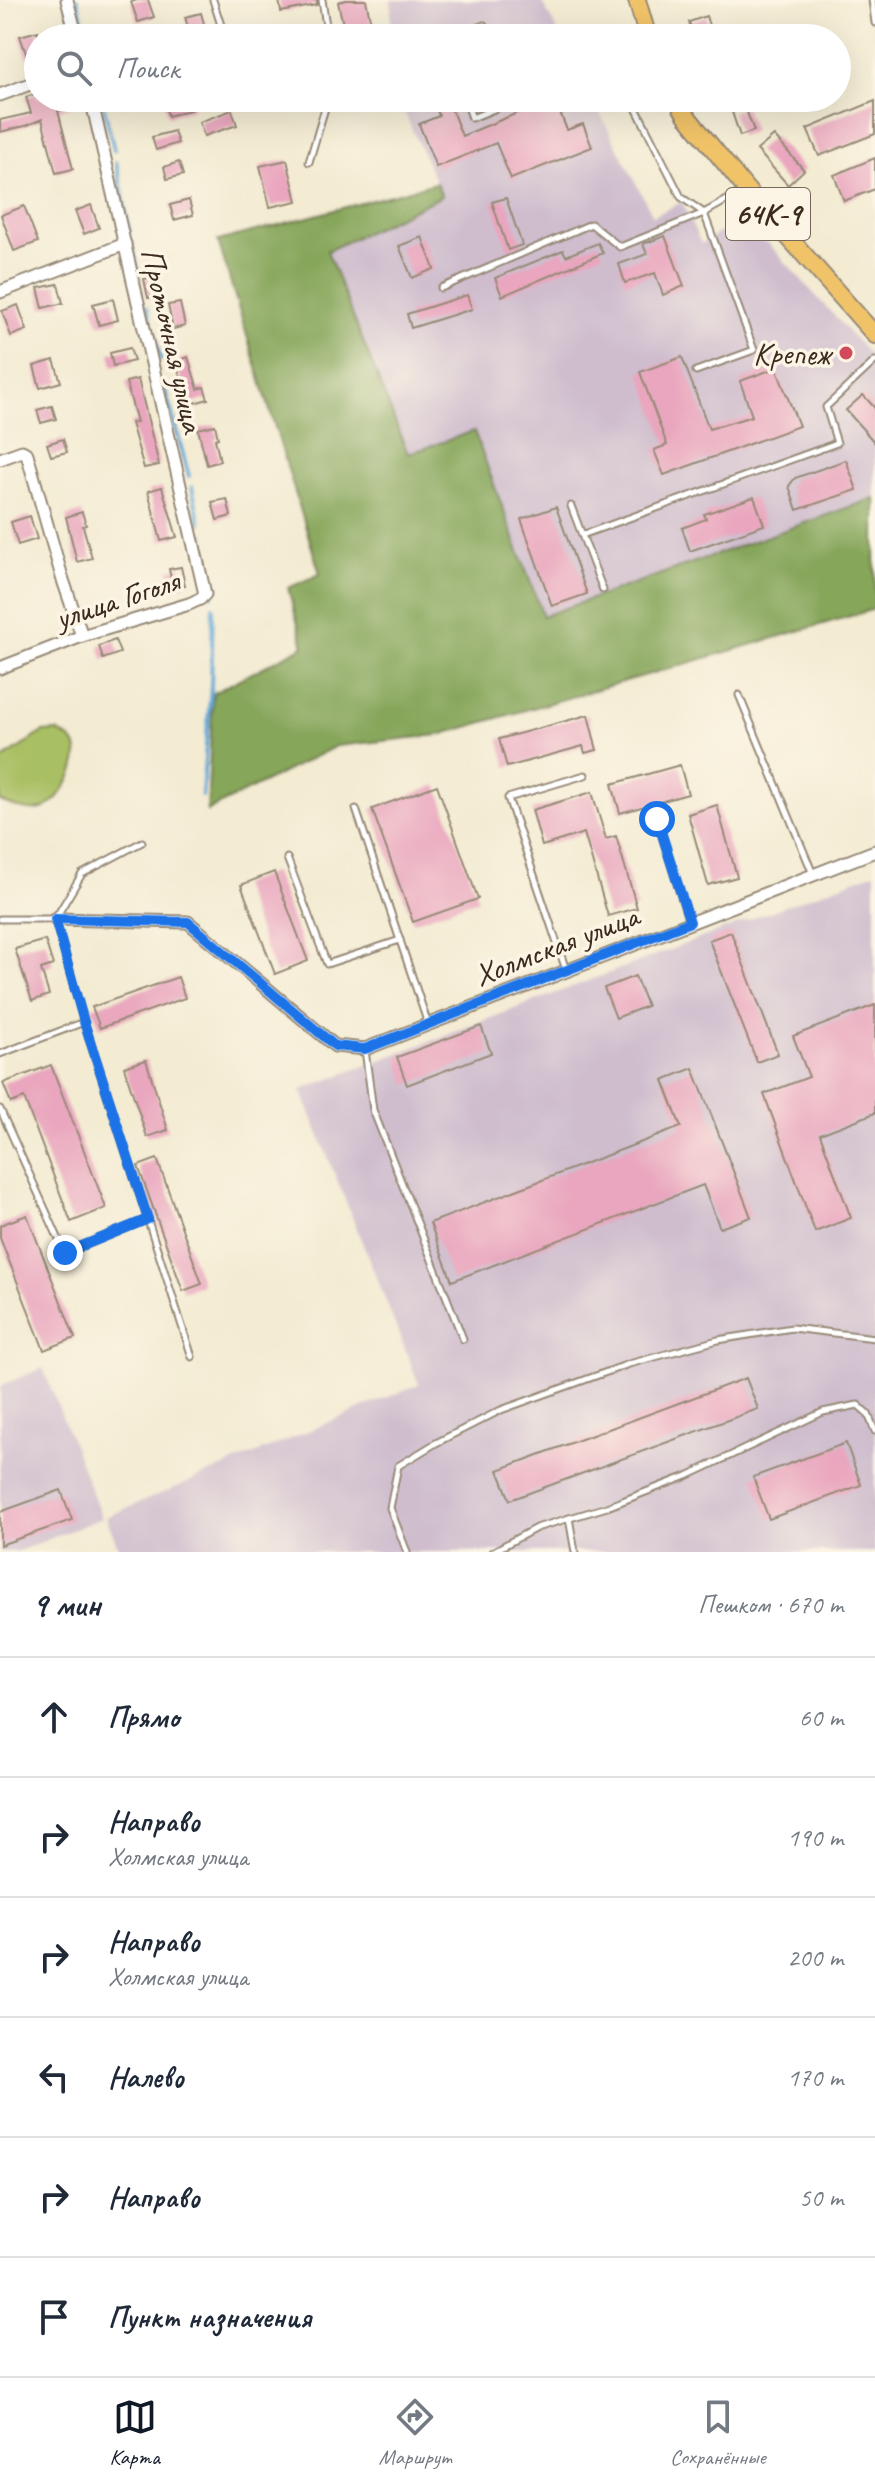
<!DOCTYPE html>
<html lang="ru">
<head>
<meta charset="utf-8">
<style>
  :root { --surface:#fff; --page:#f6f6f7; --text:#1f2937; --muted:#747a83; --line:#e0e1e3; --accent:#111827 }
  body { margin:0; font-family:Caveat,sans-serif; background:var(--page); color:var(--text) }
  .stop { position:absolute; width:24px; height:24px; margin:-18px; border:6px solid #1a73e8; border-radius:50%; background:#fff }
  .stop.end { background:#1a73e8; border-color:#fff; box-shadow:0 2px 8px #0008 }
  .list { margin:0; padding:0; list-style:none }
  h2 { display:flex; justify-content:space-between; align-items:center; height:104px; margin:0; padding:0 32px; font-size:34px }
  h2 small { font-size:26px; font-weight:400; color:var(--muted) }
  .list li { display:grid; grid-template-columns:52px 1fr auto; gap:24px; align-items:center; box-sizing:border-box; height:120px; padding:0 32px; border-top:2px solid var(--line) }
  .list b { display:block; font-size:30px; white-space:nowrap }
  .list p { margin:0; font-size:26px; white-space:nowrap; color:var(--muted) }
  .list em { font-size:26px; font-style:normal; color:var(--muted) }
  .icon { flex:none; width:44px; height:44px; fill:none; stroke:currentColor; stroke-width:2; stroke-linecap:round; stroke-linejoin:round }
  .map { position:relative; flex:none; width:875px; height:1552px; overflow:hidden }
  .search { position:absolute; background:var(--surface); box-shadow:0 8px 32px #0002; left:24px; right:24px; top:24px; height:88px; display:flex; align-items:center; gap:20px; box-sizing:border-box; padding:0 28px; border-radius:44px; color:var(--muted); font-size:30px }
  .sheet { height:824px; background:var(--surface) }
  nav { display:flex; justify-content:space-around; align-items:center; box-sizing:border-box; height:112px; border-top:2px solid var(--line); background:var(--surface); font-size:22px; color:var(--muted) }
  nav a { display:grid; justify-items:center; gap:4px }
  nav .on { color:var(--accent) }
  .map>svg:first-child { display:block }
  .industrial { fill:#cfbdce }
  .green { fill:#a9bf64; stroke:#727441; stroke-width:2 }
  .forest { fill:#86a65a; stroke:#60683c; stroke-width:2 }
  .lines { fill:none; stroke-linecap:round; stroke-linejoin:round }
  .stream { stroke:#61a7d7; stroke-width:4 }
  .building { fill:#e9a6be }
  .service-casing { stroke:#978a78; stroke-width:9 }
  .minor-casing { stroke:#978a78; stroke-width:15 }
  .primary-casing { stroke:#978a78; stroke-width:20 }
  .service { stroke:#fff; stroke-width:5 }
  .minor { stroke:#fff; stroke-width:11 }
  .primary { stroke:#f1c369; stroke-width:16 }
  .route { stroke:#1a73e8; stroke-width:10 }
  .poi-dot { fill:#d1495b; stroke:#fcf5e5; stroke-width:3 }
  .labels { text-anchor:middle; stroke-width:7; stroke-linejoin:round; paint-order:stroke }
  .shield { fill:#fcf5e5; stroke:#75675a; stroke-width:2 }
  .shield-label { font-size:30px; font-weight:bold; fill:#3b2a1e }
  .street-label { font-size:32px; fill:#3b2a1e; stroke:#fcf5e5 }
  .poi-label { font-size:32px; fill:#3b2a1e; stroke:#fcf5e5; text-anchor:end }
</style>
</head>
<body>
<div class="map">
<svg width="875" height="1552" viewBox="0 0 875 1552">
  <rect width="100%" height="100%" fill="#fcf5e5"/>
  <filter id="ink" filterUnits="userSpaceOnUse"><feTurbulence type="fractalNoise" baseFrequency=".0125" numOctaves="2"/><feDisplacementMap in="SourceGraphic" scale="16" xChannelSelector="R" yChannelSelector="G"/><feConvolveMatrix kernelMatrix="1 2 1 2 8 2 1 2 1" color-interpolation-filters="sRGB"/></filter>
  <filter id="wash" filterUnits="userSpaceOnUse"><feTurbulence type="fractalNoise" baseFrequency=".006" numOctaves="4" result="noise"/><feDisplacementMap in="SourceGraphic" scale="32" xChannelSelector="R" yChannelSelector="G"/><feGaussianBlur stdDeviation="1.8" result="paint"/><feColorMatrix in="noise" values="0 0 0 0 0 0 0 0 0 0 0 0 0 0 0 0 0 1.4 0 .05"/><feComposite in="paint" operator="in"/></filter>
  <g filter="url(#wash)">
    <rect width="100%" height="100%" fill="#f3ebd2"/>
    <!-- industrial -->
    <g class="industrial">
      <polygon points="391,0 541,0 561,38 391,38"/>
      <polygon points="398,98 592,98 653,216 682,202 701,244 720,232 768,243 875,361 875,498 543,616 475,432 408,454 327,251 442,196"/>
      <polygon points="875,872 875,1552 120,1552 106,1517 419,1384 301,1090"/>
      <polygon points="43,1368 102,1518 16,1552 0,1552 0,1386"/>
    </g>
    <!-- green -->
    <path class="green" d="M 57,731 C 62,734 70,738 73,742 C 87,758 61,801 44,808 C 30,814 13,806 0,801 L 0,761 L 43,732 Z"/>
    <!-- forest -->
    <polygon class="forest" points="436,183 442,196 327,251 408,454 474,431 543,616 875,498 875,609 439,735 336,746 207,811 213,693 304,646 288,588 320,574 218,241"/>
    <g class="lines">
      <!-- stream -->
      <g class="stream">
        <polyline points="77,0 82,18"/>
        <polyline points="84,27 87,38"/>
        <polyline points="104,107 114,150"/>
        <polyline points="116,162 130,231"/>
        <polyline points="132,242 138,270"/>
        <polyline points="147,307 161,360"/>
        <polyline points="165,390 189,476"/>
        <polyline points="192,487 200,523"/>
        <polyline points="203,535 212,595"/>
        <polyline points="202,796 211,686 213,607"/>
      </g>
    </g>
    <g id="blocks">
      <!-- building -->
      <g class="building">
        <polygon points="137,0 148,0 154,17 138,22 131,2"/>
        <polygon points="279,0 317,0 317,5 281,12"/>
        <polygon points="346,0 366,0 374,38 346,38 338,2"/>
        <polygon points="201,13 208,38 191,38 185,17"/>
        <polygon points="706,16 713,38 695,38 689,22"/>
        <polygon points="38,31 38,56 28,59 20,36"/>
        <polygon points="38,93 38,98 83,98 83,101 58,111 73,169 56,173 42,119 25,126 0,132 0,120 31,113 26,97"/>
        <polygon points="163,98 190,98 193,109 168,116"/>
        <polygon points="433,98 447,98 462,136 554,98 567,130 583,124 592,147 511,179 496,143 436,167 419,124 439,116"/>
        <polygon points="875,101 875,134 819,156 807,129"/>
        <polygon points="745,107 754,131 740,136 732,112"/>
        <polygon points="232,110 237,125 204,136 199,122"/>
        <polygon points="174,131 178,143 156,150 152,137"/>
        <polygon points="774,136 804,170 788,185 757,150"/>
        <polygon points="875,158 875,189 844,201 834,175"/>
        <polygon points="287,160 297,201 270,207 260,166"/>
        <polygon points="179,162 183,175 167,179 164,167"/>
        <polygon points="506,198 522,245 508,250 492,202"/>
        <polygon points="189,200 193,215 174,220 170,205"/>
        <polygon points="91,205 99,228 84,234 75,211"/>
        <polygon points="24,206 38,242 14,251 1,215"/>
        <polygon points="665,236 684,286 663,295 655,273 625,283 619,264 647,254 643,244"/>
        <polygon points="422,237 434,269 412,278 399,246"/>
        <polygon points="598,243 603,253 502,296 495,278 563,250 566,256"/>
        <polygon points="158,276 162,295 148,298 144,279"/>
        <polygon points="58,284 63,303 43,308 38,288"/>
        <polygon points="467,295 472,309 411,328 407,314"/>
        <polygon points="113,299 118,320 99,325 93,304"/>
        <polygon points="180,303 185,326 173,329 168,305"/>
        <polygon points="18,305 27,330 11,336 2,311"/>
        <polygon points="130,348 134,361 113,366 110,353"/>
        <polygon points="188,357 198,389 204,387 208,399 191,404 175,362"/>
        <polygon points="682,357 709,429 752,416 740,381 776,368 799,426 664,475 654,450 667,445 640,372"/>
        <polygon points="54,360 61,382 40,388 34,366"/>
        <polygon points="138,379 159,465 144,468 131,423 137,422 126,382"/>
        <polygon points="863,395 875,408 875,443 846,410"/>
        <polygon points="52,406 56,419 41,423 37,410"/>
        <polygon points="215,425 218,438 215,439 220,461 207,465 198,429"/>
        <polygon points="63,439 67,452 51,456 47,444"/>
        <polygon points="846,460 857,490 797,510 789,486 795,478"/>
        <polygon points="162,487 177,537 161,541 148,491"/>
        <polygon points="754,497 764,525 690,551 682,528 706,519 704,514"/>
        <polygon points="227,499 231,516 217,520 212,502"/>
        <polygon points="556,507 587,594 552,606 521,519"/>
        <polygon points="82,512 86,525 83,526 92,558 77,562 66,517"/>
        <polygon points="30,516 37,539 18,545 11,522"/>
        <polygon points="181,567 185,585 173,588 169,569"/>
        <polygon points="115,640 120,653 103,659 99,646"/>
        <polygon points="588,715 597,750 585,753 583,746 507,767 499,739"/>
        <polygon points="680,765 688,794 620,813 612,784"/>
        <polygon points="437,785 478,899 413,922 372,809"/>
        <polygon points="592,792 606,839 616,836 637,908 608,916 584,833 542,846 532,810"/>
        <polygon points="717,805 737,877 708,885 688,814"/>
        <polygon points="274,872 308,961 275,974 241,885"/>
        <polygon points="731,932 778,1054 757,1062 709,940"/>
        <polygon points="45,940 53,965 41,969 49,995 32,1001 15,949"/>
        <polygon points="635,976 647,1006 616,1018 604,988"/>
        <polygon points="178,977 185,998 100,1028 92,1007"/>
        <polygon points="875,1005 875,1113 820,1134 851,1218 815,1232 764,1094 809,1077 793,1036"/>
        <polygon points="481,1026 491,1053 407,1085 397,1057"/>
        <polygon points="146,1060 168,1130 147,1137 124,1067"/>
        <polygon points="51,1065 106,1208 71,1222 24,1098 11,1103 3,1083"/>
        <polygon points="693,1068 751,1217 720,1228 703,1185 452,1281 430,1223 681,1127 663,1080"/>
        <polygon points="157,1159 202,1284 183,1291 138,1166"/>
        <polygon points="27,1215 75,1338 44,1350 0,1238 0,1225"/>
        <polygon points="746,1378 758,1409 510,1500 498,1470"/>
        <polygon points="846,1443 861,1485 769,1519 753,1477"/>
        <polygon points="61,1490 72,1520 0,1545 0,1512"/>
      </g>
    </g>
  </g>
  <g filter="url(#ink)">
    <use href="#blocks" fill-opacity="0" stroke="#978a78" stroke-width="2"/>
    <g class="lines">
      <!-- service casing -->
      <g class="service-casing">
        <g id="service">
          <polyline points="213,0 225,38"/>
          <polyline points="322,0 328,38"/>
          <polyline points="872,0 875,23"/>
          <polyline points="452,38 484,25"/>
          <polyline points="465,98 472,118 521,98"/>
          <polyline points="631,98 681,197 704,213 745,190"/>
          <polyline points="309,162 328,98"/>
          <polyline points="441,288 591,224 620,247 704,213 754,350 696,371"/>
          <polyline points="571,506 582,535"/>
          <polyline points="603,590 582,535 837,443 826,407 875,361"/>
          <polyline points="739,695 813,874"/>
          <polyline points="356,809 428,1024"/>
          <polyline points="657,819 689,922"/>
          <polyline points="142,842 82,874 55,919 84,1022 192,1357"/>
          <polyline points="287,858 327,964 400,940"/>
          <polyline points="0,919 55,919"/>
          <polyline points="566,970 508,798 585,775"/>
          <polyline points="365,1050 373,1110 463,1339"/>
          <polyline points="0,1054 84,1022"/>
          <polyline points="0,1109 65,1253 148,1219"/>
          <polyline points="569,1518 575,1552"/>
          <polyline points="407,1552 390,1508 398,1466 436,1443 501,1410 629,1364 718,1340 792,1328 875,1338"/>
          <polyline points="492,1552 536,1528 607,1507 687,1476 823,1412 858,1405 868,1414 875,1431"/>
        </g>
      </g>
      <!-- minor casing -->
      <g class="minor-casing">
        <g id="minor">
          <polyline points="67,0 77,38"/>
          <polyline points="0,95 38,81"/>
          <polyline points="0,292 125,244"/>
          <polyline points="0,459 22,451 27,454 62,577 82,636"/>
          <polyline points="0,668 82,636 189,604 200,599 205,594 91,98"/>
          <polyline points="55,919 188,922 335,1046 365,1049 875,851"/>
        </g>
      </g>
      <!-- primary casing -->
      <g class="primary-casing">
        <g id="primary">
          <polyline points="637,0 648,38"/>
          <polyline points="676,98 686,115 746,189 875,335"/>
        </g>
      </g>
      <!-- service -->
      <use href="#service" class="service"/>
      <!-- minor -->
      <use href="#minor" class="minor"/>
      <!-- primary -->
      <use href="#primary" class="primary"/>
    </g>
  </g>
  <g class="lines" filter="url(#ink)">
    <!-- route -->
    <polyline class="route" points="65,1253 148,1219 84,1022 55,919 188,922 335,1046 365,1049 690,922 657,819"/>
  </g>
  <!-- markers -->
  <circle class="poi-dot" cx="846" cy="353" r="8"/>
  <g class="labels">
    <!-- shield labels -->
    <rect class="shield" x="726" y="188" width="84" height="52" rx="6"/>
    <g class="shield-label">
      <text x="768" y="224">64К-9</text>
    </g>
    <!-- street labels -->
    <g class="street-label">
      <text transform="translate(173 340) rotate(77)" y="11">Проточная улица</text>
      <text transform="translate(117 599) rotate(-18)" y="11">улица Гоголя</text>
      <text transform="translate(556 945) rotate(-21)" y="11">Холмская улица</text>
    </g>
    <!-- poi labels -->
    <g class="poi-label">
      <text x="830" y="364">Крепеж</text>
    </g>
  </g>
</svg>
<div class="stop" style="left:657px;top:819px"></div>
<div class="stop end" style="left:65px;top:1253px"></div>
<div class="search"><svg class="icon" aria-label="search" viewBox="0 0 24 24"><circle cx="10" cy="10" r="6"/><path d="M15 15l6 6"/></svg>Поиск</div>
</div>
<section class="sheet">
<h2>9 мин<small>Пешком · 670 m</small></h2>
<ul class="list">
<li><svg class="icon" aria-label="ahead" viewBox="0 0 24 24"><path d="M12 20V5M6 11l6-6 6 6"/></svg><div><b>Прямо</b></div><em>60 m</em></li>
<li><svg class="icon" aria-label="right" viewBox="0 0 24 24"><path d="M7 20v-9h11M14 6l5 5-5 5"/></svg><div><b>Направо</b><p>Холмская улица</p></div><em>190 m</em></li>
<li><svg class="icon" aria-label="right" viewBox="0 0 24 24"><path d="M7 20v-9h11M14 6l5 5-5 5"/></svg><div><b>Направо</b><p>Холмская улица</p></div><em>200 m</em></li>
<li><svg class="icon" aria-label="left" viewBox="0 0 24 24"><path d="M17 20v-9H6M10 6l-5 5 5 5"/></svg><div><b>Налево</b></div><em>170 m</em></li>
<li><svg class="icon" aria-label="right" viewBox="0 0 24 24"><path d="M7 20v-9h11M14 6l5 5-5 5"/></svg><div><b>Направо</b></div><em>50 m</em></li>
<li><svg class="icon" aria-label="arrive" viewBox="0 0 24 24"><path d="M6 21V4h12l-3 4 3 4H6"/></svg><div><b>Пункт назначения</b></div></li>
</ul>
</section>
<nav>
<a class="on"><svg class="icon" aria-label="map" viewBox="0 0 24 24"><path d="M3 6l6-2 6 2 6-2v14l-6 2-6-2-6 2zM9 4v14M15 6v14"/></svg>Карта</a>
<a><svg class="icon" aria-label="directions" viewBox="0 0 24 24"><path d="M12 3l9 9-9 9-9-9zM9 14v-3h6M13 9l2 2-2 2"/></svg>Маршрут</a>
<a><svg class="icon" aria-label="saved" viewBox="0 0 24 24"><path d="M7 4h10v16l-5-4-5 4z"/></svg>Сохранённые</a>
</nav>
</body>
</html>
